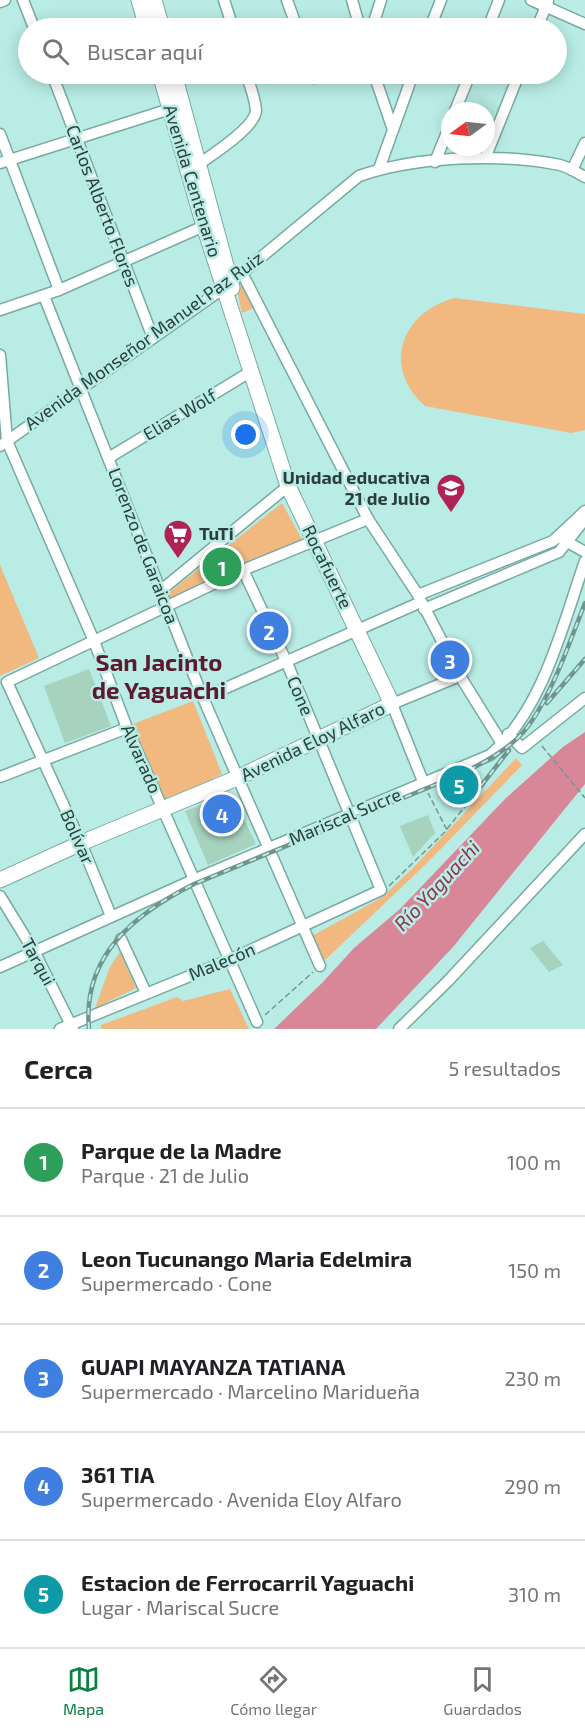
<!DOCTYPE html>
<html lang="es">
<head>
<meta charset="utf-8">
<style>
  :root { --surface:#fff; --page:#f6f6f6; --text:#202124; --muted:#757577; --line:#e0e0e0; --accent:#0b8043 }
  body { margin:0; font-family:"Exo 2",sans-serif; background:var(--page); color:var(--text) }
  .compass { position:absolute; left:441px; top:102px; width:54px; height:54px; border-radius:50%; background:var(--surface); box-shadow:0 3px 15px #0003; rotate:255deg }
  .you { position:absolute; left:246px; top:435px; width:21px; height:21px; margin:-15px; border:4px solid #fff; border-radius:50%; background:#1a73e8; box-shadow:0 0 0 9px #1a73e833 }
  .badge { display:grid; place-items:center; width:39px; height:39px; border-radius:50%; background:var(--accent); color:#fff; font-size:20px; font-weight:700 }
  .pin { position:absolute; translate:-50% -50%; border:3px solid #fff; box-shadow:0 2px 6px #0006 }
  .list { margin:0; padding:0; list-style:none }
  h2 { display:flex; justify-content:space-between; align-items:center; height:78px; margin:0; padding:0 24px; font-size:26px }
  h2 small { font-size:20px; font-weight:400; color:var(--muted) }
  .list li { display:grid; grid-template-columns:39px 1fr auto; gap:18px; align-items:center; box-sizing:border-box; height:108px; padding:0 24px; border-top:2px solid var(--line) }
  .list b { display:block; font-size:22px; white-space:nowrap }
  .list p { margin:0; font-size:20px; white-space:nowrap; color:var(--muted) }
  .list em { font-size:20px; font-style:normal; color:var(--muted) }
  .icon { flex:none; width:33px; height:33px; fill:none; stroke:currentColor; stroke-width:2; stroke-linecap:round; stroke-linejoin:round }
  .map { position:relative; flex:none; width:585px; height:1029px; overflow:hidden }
  .search { position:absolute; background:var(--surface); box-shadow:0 3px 15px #0003; left:18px; right:18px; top:18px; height:66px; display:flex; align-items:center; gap:15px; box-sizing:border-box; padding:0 21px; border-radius:33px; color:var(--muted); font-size:22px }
  .sheet { height:618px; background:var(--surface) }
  nav { display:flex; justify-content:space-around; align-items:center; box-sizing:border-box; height:84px; border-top:2px solid var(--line); background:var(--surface); font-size:16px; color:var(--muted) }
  nav a { display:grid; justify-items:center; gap:3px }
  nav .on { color:var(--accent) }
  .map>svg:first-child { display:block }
  .green { fill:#f1b880 }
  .water { fill:#d78798 }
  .building { fill:#a6d2be }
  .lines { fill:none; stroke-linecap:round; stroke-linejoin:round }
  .street-casing { stroke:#78aaa4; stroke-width:13 }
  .secondary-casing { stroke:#78aaa4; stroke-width:17 }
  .path { stroke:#739792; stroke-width:1.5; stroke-dasharray:6 3; stroke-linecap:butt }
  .street { stroke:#fff; stroke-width:10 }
  .secondary { stroke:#fff; stroke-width:15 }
  .rail-casing { stroke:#709590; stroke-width:4.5 }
  .rail { stroke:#b8ece5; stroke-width:2; stroke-dasharray:7; stroke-linecap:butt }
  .labels { text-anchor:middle; stroke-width:5; stroke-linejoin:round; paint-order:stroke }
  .street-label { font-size:18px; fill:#2a3f3c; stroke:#b8ece5 }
  .poi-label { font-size:18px; font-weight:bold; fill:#2a3f3c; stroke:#b8ece5; text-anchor:end }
  .water-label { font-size:20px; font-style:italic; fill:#90314c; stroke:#b8ece5 }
  .district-label { font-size:24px; font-weight:bold; fill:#5d192e; stroke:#b8ece5 }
</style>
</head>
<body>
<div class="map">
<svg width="585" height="1029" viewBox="0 0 585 1029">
  <rect width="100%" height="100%" fill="#b8ece5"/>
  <!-- green -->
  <g class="green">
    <polygon points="240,284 254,308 242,313 236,285"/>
    <path d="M 454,298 L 585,314 L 585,430 L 571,433 L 425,406 C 382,368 400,313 454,298 Z"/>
    <polygon points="282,503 303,541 170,599 167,594"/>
    <polygon points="0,565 39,658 0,676"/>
    <polygon points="193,701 222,774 165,803 133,724"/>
    <polygon points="516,758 522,765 427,863 323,962 312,936 381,898 412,869"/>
    <polygon points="120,952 136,988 95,1008 110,967"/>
    <polygon points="230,989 249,1029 101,1029 101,1025 177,997 183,1001"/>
  </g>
  <!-- water -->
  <polygon class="water" points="585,732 585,784 453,947 376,1029 274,1029 322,983 354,948 400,909 506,798 563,747"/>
  <!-- building -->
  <g class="building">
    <polygon points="89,669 111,726 65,743 44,686"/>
    <polygon points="474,770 480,786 444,801 439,785"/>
    <polygon points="232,794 256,844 208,865 185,811"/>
    <polygon points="428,815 435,833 413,857 400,826"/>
    <polygon points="543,941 563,965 549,972 530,948"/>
  </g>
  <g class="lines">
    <!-- street casing -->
    <g class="street-casing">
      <g id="street">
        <polyline points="23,0 34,28"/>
        <polyline points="224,0 233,28"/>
        <polyline points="287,0 297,28"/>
        <polyline points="352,0 360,28"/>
        <polyline points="531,0 585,24"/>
        <polyline points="0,2 5,0"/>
        <polyline points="372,28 381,0"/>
        <polyline points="430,28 441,0"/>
        <polyline points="488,28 499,0"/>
        <polyline points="537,28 548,1"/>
        <polyline points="52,74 153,338"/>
        <polyline points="312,74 314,78"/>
        <polyline points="374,74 392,127"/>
        <polyline points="455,111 470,74"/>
        <polyline points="0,134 59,290"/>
        <polyline points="486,156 519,74"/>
        <polyline points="435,162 450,125"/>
        <polyline points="0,163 170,109"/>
        <path d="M 199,164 C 213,154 256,127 256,110 C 255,98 250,85 246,74"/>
        <polyline points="379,169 413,74"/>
        <polyline points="572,170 585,143"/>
        <polyline points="242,273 368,519 418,595 460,676 501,742"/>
        <polyline points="44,296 203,698 320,966"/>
        <polyline points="0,310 59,290 204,226"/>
        <polyline points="0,355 7,441 94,641 127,728 257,1022"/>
        <path d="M 0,446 L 224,288 L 359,176 C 417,156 501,153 560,165 C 569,167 577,173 585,177"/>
        <polyline points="110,457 250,372"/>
        <polyline points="562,539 585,552"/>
        <polyline points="160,591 288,486"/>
        <polyline points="418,595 553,541 585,511"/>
        <polyline points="424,609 559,552 585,519"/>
        <polyline points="203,698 421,602"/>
        <polyline points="508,734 522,748 585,698"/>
        <polyline points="0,777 127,728"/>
        <polyline points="424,784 392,704 460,676"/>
        <polyline points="0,896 35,953 73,1029"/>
        <polyline points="111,916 81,843 7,682 243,570 368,519"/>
        <polyline points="121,939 146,993"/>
        <path d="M 0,967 L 193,880 L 490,755 C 543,710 563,624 585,561"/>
        <polyline points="60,1029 229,960 381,890 287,663 243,570"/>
        <polyline points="399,1029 448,981 585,834"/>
      </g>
    </g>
    <!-- secondary casing -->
    <g class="secondary-casing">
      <g id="secondary">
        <polyline points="139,0 147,28"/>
        <polyline points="154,0 162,28"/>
        <polyline points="174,74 232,288"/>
        <polyline points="0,880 81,843 237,778 392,704 288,486 204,226 160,74"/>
      </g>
    </g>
    <!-- path -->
    <g class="path">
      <polyline points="542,746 585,798"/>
      <polyline points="447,829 481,786"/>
      <polyline points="389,886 447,830 428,793"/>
      <polyline points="265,1015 313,972"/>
    </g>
    <!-- street -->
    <use href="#street" class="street"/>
    <!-- secondary -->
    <use href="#secondary" class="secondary"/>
    <!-- rail casing -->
    <g class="rail-casing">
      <g id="rail">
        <polyline points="547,703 585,659"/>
        <polyline points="481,786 509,750"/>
        <path d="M 89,1029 C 82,955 135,914 194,884 L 454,777 C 480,765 512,749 529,725 C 553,692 570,641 585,603"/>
      </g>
    </g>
    <!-- rail -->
    <use href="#rail" class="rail"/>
  </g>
  <!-- icons -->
  <defs>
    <g id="school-pin" transform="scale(1.5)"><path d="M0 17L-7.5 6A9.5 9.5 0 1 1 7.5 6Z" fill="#b02154" stroke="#b8ece5"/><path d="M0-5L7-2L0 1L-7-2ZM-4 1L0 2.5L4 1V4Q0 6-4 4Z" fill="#fff"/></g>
    <g id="supermarket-pin" transform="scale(1.5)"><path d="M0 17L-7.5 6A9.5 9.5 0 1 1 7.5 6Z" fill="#b02154" stroke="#b8ece5"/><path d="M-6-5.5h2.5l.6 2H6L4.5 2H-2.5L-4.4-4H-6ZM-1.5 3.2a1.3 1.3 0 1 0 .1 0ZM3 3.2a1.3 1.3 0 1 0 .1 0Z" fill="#fff"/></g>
  </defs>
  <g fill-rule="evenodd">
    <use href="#school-pin" x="451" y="488"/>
    <use href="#supermarket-pin" x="178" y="534"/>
  </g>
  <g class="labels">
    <!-- street labels -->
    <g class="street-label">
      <text transform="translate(192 181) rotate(73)" y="6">Avenida Centenario</text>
      <text transform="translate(102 206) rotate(69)" y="6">Carlos Alberto Flores</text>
      <text transform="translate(144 341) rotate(-36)" y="6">Avenida Monseñor Manuel Paz Ruiz</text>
      <text transform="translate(180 415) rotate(-31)" y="6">Elias Wolf</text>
      <text transform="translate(143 546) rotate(69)" y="6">Lorenzo de Garaicoa</text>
      <text transform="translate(327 567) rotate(64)" y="6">Rocafuerte</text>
      <text transform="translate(300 696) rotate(67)" y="6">Cone</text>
      <text transform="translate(313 742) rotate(-26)" y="6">Avenida Eloy Alfaro</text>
      <text transform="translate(141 759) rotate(66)" y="6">Alvarado</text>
      <text transform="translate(345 817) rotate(-23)" y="6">Mariscal Sucre</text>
      <text transform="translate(77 837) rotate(66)" y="6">Bolívar</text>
      <text transform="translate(38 962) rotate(61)" y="6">Tarqui</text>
      <text transform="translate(222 962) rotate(-23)" y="6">Malecón</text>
    </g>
    <!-- poi labels -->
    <g class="poi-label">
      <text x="430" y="484">Unidad educativa<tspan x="430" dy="21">21 de Julio</tspan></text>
      <text x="199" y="540" text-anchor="start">TuTi</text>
    </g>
    <!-- water labels -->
    <g class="water-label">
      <text transform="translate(437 886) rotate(-47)" y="7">Río Yaguachi</text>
    </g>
    <!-- district labels -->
    <g class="district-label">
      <text x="159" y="671">San Jacinto<tspan x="159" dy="28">de Yaguachi</tspan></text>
    </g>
  </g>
</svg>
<svg class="compass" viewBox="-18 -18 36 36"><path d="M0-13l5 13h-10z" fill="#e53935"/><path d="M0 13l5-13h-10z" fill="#757577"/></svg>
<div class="you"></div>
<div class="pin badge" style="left:222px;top:567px;background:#2e9e5b">1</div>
<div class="pin badge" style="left:269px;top:631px;background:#3f7fe0">2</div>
<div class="pin badge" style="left:450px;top:660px;background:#3f7fe0">3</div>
<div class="pin badge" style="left:222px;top:814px;background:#3f7fe0">4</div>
<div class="pin badge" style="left:459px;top:785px;background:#0f9aa8">5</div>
<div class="search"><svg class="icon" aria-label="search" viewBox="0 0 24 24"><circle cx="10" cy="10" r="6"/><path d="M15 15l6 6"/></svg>Buscar aquí</div>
</div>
<section class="sheet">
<h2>Cerca<small>5 resultados</small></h2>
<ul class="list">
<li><span class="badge" style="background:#2e9e5b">1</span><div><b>Parque de la Madre</b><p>Parque · 21 de Julio</p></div><em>100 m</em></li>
<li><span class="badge" style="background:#3f7fe0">2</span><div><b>Leon Tucunango Maria Edelmira</b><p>Supermercado · Cone</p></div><em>150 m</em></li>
<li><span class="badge" style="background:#3f7fe0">3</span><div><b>GUAPI MAYANZA TATIANA</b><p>Supermercado · Marcelino Maridueña</p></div><em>230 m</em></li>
<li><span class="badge" style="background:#3f7fe0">4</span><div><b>361 TIA</b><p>Supermercado · Avenida Eloy Alfaro</p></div><em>290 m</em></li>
<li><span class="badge" style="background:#0f9aa8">5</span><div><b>Estacion de Ferrocarril Yaguachi</b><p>Lugar · Mariscal Sucre</p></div><em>310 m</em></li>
</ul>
</section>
<nav>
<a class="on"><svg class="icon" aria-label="map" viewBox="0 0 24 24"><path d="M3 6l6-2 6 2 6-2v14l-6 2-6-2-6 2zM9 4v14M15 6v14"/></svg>Mapa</a>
<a><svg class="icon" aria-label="directions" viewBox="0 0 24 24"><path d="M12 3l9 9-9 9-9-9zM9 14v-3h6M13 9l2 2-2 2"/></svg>Cómo llegar</a>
<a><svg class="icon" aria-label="saved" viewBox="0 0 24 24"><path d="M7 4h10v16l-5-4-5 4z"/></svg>Guardados</a>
</nav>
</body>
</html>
